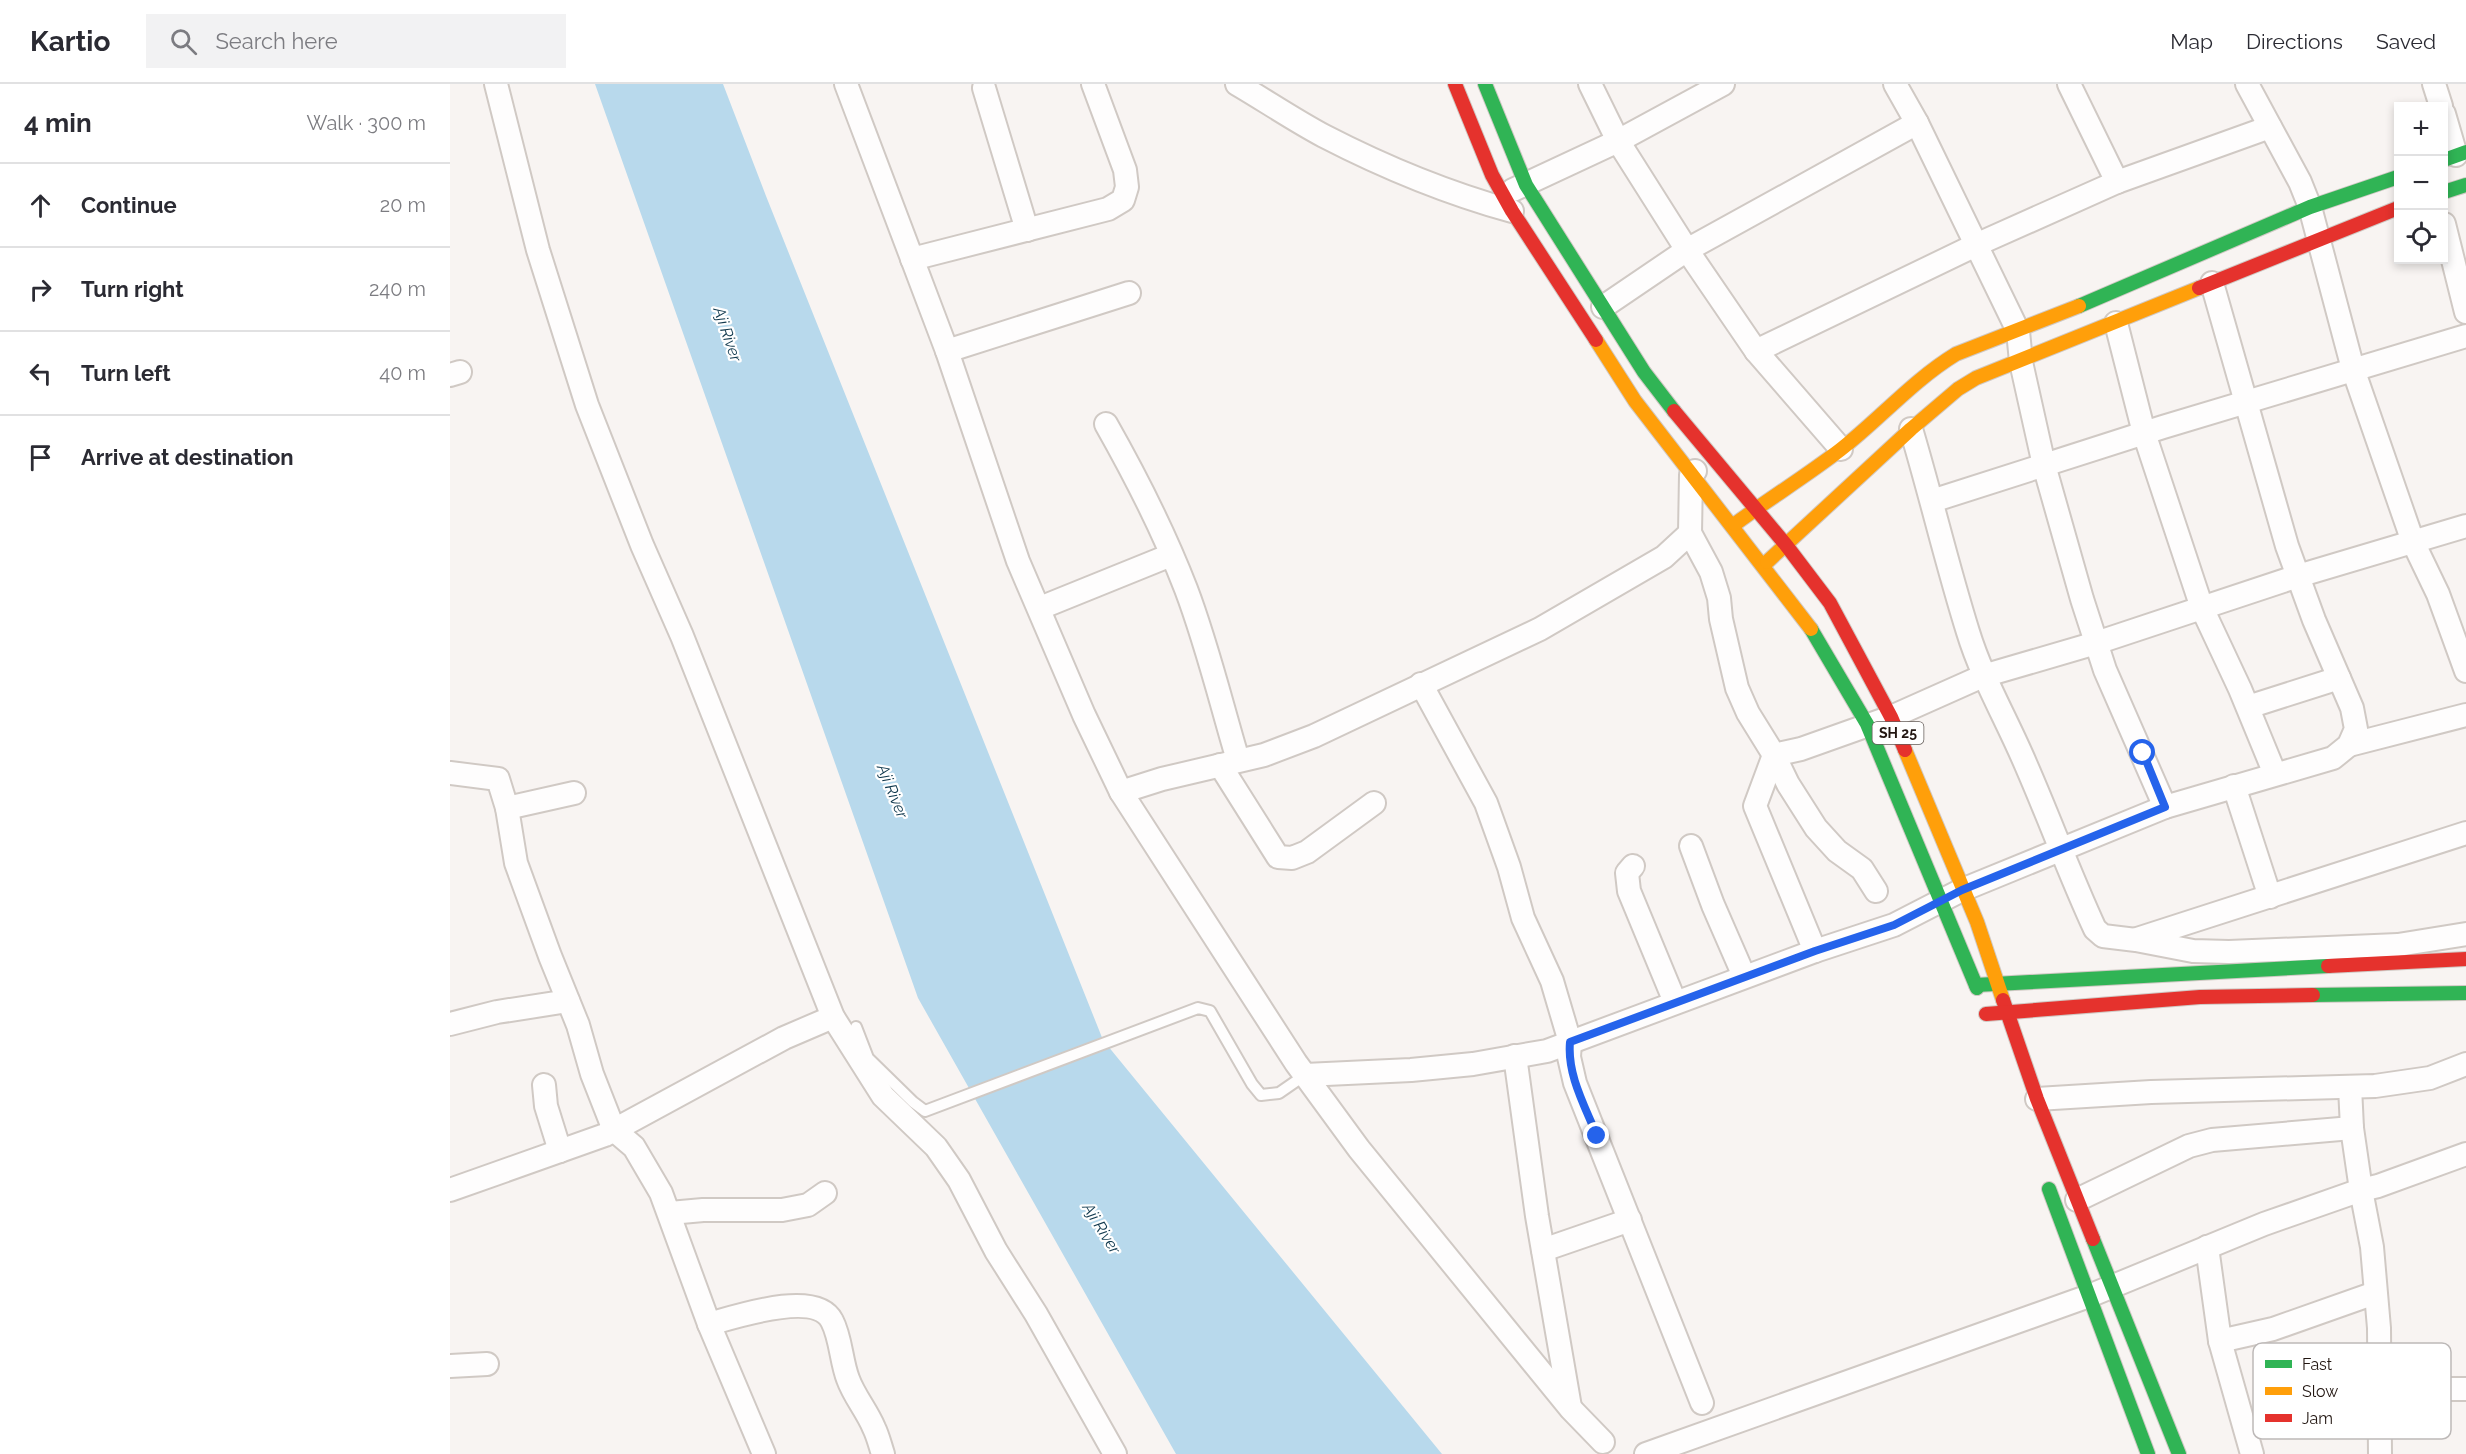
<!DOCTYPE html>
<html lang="en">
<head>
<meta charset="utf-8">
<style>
  :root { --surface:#fff; --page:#f2f2f3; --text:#2b2b33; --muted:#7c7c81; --line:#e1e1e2 }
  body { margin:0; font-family:Raleway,sans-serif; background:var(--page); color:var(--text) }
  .controls { position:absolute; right:18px; top:18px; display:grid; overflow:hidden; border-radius:0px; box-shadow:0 3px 9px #0003 }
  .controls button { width:54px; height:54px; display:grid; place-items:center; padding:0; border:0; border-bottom:2px solid var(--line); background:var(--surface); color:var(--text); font:30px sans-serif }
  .stop { position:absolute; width:18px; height:18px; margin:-14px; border:4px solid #2563eb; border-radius:50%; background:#fff }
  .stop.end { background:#2563eb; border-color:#fff; box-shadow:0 2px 6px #0008 }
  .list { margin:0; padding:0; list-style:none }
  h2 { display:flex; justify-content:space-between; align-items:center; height:78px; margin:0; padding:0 24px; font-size:26px }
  h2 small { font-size:20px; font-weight:400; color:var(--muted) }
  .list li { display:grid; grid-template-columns:39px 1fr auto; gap:18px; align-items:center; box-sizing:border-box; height:84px; padding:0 24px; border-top:2px solid var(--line) }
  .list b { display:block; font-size:22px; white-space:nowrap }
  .list em { font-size:20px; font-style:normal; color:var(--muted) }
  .icon { flex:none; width:33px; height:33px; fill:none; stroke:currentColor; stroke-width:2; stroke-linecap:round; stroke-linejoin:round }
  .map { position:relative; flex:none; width:2016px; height:1370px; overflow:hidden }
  header { display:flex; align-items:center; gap:36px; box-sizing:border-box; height:84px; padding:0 30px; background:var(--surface); border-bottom:2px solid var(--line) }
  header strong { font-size:28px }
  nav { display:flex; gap:33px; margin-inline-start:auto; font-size:21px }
  .search { width:420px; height:54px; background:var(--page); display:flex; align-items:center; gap:15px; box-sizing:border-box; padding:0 21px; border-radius:0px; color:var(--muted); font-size:22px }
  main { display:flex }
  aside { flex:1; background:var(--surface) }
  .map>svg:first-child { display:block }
  .water { fill:#b8d9ec }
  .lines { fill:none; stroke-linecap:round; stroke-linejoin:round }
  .lane-casing { stroke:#d0c9c4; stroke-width:14 }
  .street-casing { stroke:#d0c9c4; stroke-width:26 }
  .fast-casing { stroke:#d0c9c4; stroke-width:16 }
  .slow-casing { stroke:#d0c9c4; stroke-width:16 }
  .jam-casing { stroke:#d0c9c4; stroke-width:16 }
  .lane { stroke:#fefdfd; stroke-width:10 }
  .street { stroke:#fefdfd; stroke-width:22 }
  .fast { stroke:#30b455; stroke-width:14 }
  .slow { stroke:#ff9f0a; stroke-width:14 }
  .jam { stroke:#e5322d; stroke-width:14 }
  .route { stroke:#2563eb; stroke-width:8 }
  .labels { text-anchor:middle; stroke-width:4.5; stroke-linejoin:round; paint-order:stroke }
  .shield { fill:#fff; stroke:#645c58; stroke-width:1.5 }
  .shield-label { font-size:14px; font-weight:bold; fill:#221611 }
  .water-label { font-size:16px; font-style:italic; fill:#0f384d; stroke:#fff }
  .key { fill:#fff; stroke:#bdb9b8; stroke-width:1.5 }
  .key-label { font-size:16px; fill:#221611 }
</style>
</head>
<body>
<header>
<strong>Kartio</strong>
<div class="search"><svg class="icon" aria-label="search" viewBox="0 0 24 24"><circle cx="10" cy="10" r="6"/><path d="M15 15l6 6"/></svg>Search here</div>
<nav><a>Map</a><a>Directions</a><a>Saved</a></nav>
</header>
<main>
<aside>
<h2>4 min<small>Walk · 300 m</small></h2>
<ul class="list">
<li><svg class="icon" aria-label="ahead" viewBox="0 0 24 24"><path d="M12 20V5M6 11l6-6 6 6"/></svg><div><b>Continue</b></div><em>20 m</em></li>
<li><svg class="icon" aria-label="right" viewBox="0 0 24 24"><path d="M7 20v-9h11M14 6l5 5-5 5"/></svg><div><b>Turn right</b></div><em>240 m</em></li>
<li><svg class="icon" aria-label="left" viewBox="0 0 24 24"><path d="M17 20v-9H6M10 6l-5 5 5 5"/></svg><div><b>Turn left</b></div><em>40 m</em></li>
<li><svg class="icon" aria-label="arrive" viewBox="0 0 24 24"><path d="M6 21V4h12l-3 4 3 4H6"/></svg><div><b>Arrive at destination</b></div></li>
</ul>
</aside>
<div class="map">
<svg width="2016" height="1370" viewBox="0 0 2016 1370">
  <rect width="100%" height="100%" fill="#f8f4f2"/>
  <!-- water -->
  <polygon class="water" points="145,0 273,0 316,112 653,956 992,1370 726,1370 468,914"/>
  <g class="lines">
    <!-- lane casing -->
    <g class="lane-casing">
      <polyline id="lane" points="406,943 418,974 463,1018 475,1027 748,924 760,927 802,1000 811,1011 829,1009 855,991"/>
    </g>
    <!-- street casing -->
    <g class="street-casing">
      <g id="street">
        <polyline points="46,0 88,166 137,321 192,461 232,552 383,933 433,1012 486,1063 509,1096 546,1167 586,1230 665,1370"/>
        <polyline points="396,0 497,267 568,477 634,631 671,708 846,979 909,1065 1121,1325 1153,1358"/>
        <path d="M 787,0 C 816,17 844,36 874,52 C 934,83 997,109 1062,127"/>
        <polyline points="1140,0 1168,57 1237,166 1306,267 1391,365"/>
        <polyline points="1445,0 1467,39 1568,247 1571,278 1594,381 1632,515 1655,586 1715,723"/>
        <polyline points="1619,0 1667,98"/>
        <polyline points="1797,0 1850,98 1860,123 1903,285 1963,458 1988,510 2016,587"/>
        <polyline points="1984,0 1991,22"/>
        <polyline points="534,4 577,146"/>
        <polyline points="1994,30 2006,71"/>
        <polyline points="1063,106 1168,57 1273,0"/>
        <polyline points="1994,140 2016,228"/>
        <polyline points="462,175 658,125 673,116 677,103 675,86 643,0"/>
        <polyline points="1153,223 1237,166 1467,39"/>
        <polyline points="1666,239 1694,349 1752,524 1790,605 1825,690"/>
        <polyline points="497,267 679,209"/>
        <polyline points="1306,267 1528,160 1667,98 1820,43"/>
        <polyline points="0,291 10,288"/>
        <path d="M 656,340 C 686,393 714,448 736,505 C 757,560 771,619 788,676"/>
        <path d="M 1461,345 C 1481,412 1497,481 1518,548 C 1532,594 1557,636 1576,681 C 1600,736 1620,791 1645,845 L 1653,852 L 1686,856 L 1743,867 L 1779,868 L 1948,861 L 2016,850"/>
        <polyline points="1482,417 1713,343 2016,252"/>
        <polyline points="1240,449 1261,488 1269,514 1271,535 1287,604 1298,629 1324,671 1351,665 1441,633 1533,592 1646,559 1848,492 2016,442"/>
        <polyline points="590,524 721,471"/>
        <polyline points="971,600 1036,719 1059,783 1073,834 1102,897 1120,958 1119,973 1125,999 1252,1319"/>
        <polyline points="1798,623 1889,594"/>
        <polyline points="1899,661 2016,631"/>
        <polyline points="1324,671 1305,722 1365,867"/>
        <polyline points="1324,671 1338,700 1366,744 1387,767 1412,785 1426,807"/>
        <polyline points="770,681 828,773 842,774 857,768 924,719"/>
        <polyline points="0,689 48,695 57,724 66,779 100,872 128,941 142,990 164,1046 184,1063 211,1109 259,1240 314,1370"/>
        <polyline points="1784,702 1820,813"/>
        <polyline points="671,708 712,695 814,671 864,652 1090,545 1214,473 1240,449 1241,391 1245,387"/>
        <polyline points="57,724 124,709"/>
        <polyline points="1241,762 1263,821 1294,892"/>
        <polyline points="1183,782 1177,789 1179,807 1225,918"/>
        <polyline points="1687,855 2016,749"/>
        <polyline points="0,940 47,928 118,917"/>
        <polyline points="1065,972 1087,1132 1120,1323"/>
        <polyline points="855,991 961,986 1023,980 1097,967 1365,867 1444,841 1512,806 1715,723 1883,674 1899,661 1906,645 1902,624 1864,536 1837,462 1762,199"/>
        <polyline points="94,1001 96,1022 110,1067"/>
        <polyline points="1900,1003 1902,1044 1911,1106 1922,1163 1929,1244 1930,1370"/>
        <polyline points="1587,1015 1701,1008 1925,1002 1980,994 2016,980"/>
        <polyline points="0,1106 155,1051 334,954 383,933"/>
        <polyline points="1627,1116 1739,1062 1762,1056 1902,1044"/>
        <polyline points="220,1129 253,1126 332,1126 358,1121 375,1109"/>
        <polyline points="1757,1163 1770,1257 1823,1245 1925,1209"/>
        <polyline points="1093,1166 1180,1136"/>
        <path d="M 259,1240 C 285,1233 366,1205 382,1237 C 391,1254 391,1277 398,1295 C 404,1312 417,1327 424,1344 C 428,1352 430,1361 433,1370"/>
        <polyline points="1770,1257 1802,1370"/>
        <polyline points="0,1282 37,1280"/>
        <polyline points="1928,1305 2016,1305"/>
        <polyline points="1196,1370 1639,1212 1814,1140 1911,1106 1928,1102 2016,1070"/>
      </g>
    </g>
    <!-- fast casing -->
    <g class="fast-casing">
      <g id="fast">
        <polyline points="1035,0 1076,101 1194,288 1224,327"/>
        <polyline points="1994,76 2016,68"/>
        <polyline points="1994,108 2016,101"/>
        <polyline points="1629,222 1860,123 1948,93"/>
        <polyline points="1361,545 1417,640 1527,904"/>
        <polyline points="1526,901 1878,882"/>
        <polyline points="1863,911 2016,909"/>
        <polyline points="1599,1105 1698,1370"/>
        <polyline points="1643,1155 1729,1370"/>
      </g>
    </g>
    <!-- slow casing -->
    <g class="slow-casing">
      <g id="slow">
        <polyline points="1146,256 1185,317 1361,545"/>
        <path d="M 1285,440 C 1319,415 1356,392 1390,366 C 1430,335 1462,297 1506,270 L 1629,222"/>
        <polyline points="1317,478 1461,345 1508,305 1526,294 1749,204"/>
        <polyline points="1455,666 1527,838 1553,916"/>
      </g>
    </g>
    <!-- jam casing -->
    <g class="jam-casing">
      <g id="jam">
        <polyline points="1005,0 1042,91 1062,127 1146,256"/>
        <polyline points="1749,204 1948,124"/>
        <polyline points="1224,327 1336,461 1380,519 1441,633 1455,666"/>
        <polyline points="1878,882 2016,875"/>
        <polyline points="1553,916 1587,1015 1643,1155"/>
        <polyline points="1536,930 1750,913 1863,911"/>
      </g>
    </g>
    <!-- lane -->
    <use href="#lane" class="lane"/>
    <!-- street -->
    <use href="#street" class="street"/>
    <!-- fast -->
    <use href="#fast" class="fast"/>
    <!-- slow -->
    <use href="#slow" class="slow"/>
    <!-- jam -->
    <use href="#jam" class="jam"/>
  </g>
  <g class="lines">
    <!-- route -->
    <path class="route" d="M 1147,1052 C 1135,1022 1117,991 1120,958 L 1365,867 L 1444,841 L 1512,806 L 1715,723 L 1693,669"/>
  </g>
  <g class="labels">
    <!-- shield labels -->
    <rect class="shield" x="1422.5" y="638" width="51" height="22" rx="4.5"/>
    <g class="shield-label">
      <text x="1448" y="654">SH 25</text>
    </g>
    <!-- water labels -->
    <g class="water-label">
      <text transform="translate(278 250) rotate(71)" y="6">Aji River</text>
      <text transform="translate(443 707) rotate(68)" y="6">Aji River</text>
      <text transform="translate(652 1144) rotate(58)" y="6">Aji River</text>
    </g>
  </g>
  <!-- legend -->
  <rect x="1803" y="1259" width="198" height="96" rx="9" class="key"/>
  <rect x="1815" y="1276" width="27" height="8" fill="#30b455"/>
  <rect x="1815" y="1303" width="27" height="8" fill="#ff9f0a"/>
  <rect x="1815" y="1330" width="27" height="8" fill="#e5322d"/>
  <g class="key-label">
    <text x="1852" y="1286">Fast</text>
    <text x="1852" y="1313">Slow</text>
    <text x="1852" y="1340">Jam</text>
  </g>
</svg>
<div class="controls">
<button>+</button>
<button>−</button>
<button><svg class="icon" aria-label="locate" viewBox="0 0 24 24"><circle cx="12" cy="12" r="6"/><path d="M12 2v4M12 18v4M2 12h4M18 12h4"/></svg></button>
</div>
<div class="stop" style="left:1693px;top:669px"></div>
<div class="stop end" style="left:1147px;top:1052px"></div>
</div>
</main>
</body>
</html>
